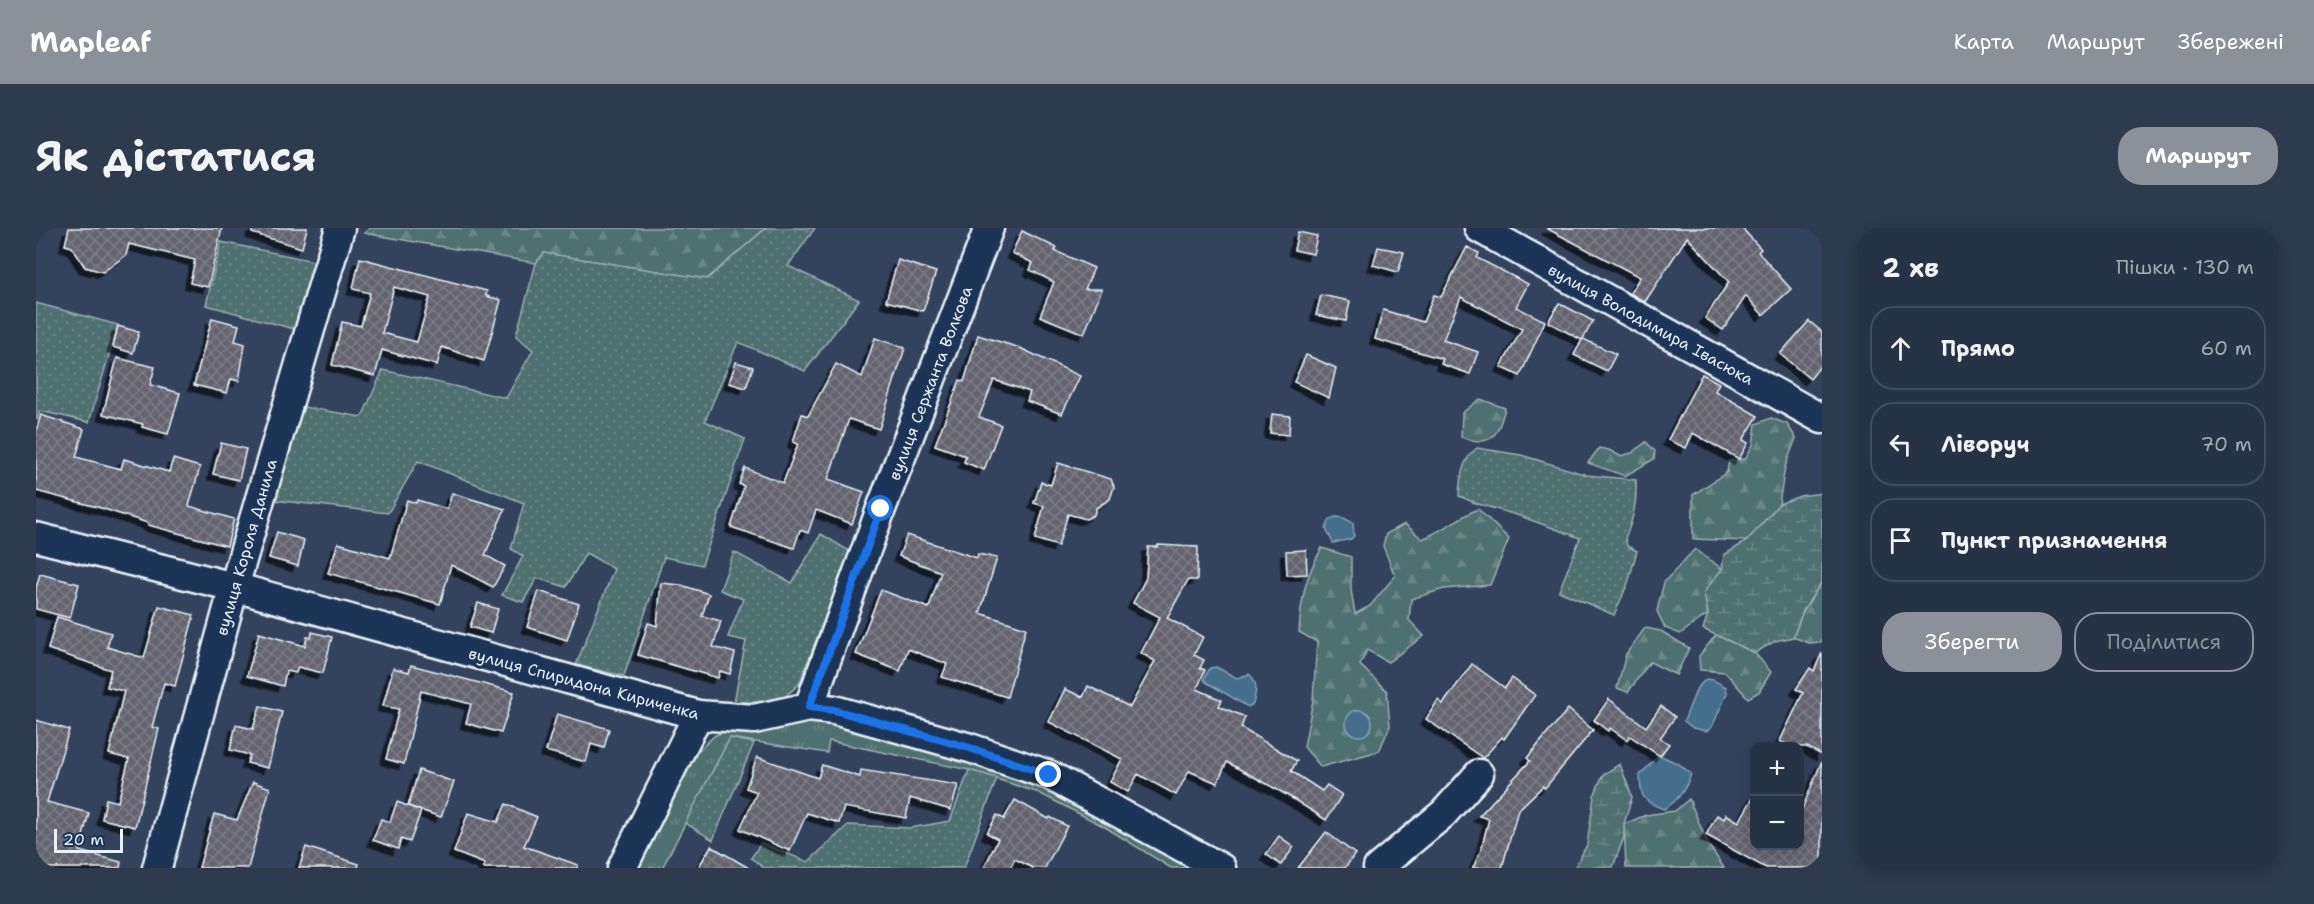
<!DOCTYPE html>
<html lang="uk">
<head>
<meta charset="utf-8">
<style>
  :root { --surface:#263246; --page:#2e3a4d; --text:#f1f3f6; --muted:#a4aab3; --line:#424d5f; --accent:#8c9099 }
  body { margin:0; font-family:"Shantell Sans",sans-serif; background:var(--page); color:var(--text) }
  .controls { position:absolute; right:18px; bottom:18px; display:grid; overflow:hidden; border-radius:12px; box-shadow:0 3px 15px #0003 }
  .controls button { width:54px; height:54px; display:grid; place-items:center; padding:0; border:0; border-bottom:2px solid var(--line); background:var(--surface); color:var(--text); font:30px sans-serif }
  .scale { position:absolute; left:18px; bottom:15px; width:69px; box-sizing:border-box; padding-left:6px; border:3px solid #e8f1f8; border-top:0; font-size:16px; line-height:21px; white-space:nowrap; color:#e8f1f8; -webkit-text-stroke:4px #1d3557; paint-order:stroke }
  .stop { position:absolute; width:18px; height:18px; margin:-14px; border:4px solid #1a73e8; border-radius:50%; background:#fff }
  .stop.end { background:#1a73e8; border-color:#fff; box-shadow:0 2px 6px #0008 }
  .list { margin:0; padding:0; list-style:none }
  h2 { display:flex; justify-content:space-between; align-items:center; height:78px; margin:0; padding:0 24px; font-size:26px }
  h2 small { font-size:20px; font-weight:400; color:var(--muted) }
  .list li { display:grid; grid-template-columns:39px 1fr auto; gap:18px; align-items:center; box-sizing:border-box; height:84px; margin:0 12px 12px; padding:0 12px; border:2px solid var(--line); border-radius:24px }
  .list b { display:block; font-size:22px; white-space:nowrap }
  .list em { font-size:20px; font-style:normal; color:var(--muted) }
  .actions { display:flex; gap:12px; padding:18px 24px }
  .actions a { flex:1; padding:14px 0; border:2px solid var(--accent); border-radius:24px; text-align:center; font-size:21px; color:var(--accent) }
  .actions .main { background:var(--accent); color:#fff }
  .icon { flex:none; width:33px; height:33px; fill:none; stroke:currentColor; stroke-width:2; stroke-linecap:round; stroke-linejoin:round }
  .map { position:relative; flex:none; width:1786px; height:640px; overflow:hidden; border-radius:24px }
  header { display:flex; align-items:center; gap:36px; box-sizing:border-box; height:84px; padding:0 30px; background:var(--accent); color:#fff }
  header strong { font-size:28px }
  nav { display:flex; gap:33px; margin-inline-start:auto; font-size:21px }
  .intro { display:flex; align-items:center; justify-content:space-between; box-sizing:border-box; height:144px; padding:0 36px }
  h1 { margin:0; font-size:42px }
  .button { padding:15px 27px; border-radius:24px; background:var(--accent); color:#fff; font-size:21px; font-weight:700 }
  main { display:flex; gap:36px; padding:0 36px }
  aside { flex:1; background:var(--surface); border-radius:24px; box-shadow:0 3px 15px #0003 }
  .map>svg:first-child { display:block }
  .grass { fill:url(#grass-tufts); stroke:#9cb0b4; stroke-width:1.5 }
  .forest { fill:url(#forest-firs); stroke:#9cb0b4; stroke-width:1.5 }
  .wetland { fill:url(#wetland-marsh); stroke:#9cb0b4; stroke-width:1.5 }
  .garden { fill:url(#garden-dots); stroke:#9cb0b4; stroke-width:1.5 }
  .water { fill:#456e8c; stroke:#86a2b7; stroke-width:1.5 }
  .building { fill:url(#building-cross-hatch); stroke:#e8f1f8; stroke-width:1.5; fill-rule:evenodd; filter:url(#shadow) }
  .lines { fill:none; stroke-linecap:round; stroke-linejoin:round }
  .minor-casing { stroke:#e8f1f8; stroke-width:33 }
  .minor { stroke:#1d3557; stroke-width:28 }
  .route { stroke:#1a73e8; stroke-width:8 }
  .labels { text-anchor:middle; stroke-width:6; stroke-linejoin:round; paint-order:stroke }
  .street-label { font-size:16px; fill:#e8f1f8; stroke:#1d3557 }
</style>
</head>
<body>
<header>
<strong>Mapleaf</strong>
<nav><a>Карта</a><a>Маршрут</a><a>Збережені</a></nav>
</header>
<div class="intro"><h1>Як дістатися</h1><a class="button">Маршрут</a></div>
<main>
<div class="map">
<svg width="1786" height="640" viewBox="0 0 1786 640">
  <defs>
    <pattern id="grass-tufts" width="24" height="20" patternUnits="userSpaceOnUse" patternTransform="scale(1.5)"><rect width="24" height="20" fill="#50706f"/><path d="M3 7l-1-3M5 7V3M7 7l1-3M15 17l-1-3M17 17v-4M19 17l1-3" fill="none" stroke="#698584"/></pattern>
    <pattern id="forest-firs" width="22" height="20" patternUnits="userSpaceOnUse" patternTransform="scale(1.5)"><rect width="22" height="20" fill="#50706f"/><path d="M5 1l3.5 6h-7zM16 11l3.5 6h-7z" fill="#698584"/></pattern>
    <pattern id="wetland-marsh" width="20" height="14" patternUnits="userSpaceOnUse" patternTransform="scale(1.5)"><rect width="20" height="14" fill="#50706f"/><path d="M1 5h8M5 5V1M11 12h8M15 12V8" fill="none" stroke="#698584"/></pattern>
    <pattern id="garden-dots" width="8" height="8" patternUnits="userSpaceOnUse" patternTransform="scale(1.5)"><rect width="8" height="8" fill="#50706f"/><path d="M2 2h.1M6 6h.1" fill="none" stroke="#698584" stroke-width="1.8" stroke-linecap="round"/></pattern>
    <pattern id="building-cross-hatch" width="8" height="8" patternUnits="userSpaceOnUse" patternTransform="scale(1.5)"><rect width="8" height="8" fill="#65646f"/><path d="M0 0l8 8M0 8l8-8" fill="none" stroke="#7b7b84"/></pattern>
    <filter id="shadow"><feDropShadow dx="-5.5" dy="5.5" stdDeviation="0" flood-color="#0009"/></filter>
  </defs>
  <rect width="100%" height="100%" fill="#33435e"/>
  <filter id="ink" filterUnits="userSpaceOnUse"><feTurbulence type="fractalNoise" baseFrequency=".0167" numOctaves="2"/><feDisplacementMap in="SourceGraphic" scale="12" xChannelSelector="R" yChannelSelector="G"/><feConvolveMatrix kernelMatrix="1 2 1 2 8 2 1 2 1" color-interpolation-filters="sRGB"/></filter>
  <g filter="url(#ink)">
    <!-- grass -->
    <polygon class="grass" points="769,494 823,500 990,544 1167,640 1135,640 1069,599 1003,565 933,542 793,513 791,525 694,510 626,640 603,640 615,612 658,527 678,508 699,498"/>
    <!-- forest -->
    <g class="forest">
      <polygon points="334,0 730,0 671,51 508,25 500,35 328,5"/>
      <path d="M 1444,171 L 1469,180 C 1461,209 1456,220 1425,209 L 1426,185 Z"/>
      <polygon points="1735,190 1751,196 1760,210 1749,239 1743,276 1711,313 1657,311 1657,267 1691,244 1693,233 1709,231 1717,217 1720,196"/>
      <polygon points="1610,214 1619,223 1618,231 1589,248 1552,235 1563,220 1573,222 1584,228 1596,225"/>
      <path d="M 1442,281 L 1473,311 L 1454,357 L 1408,361 L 1375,371 L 1373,392 L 1388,408 L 1352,434 L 1331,422 L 1324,437 L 1351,463 L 1354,498 L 1343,523 L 1285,539 L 1268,519 L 1277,472 L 1281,414 L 1263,404 C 1265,371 1269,349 1286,320 L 1315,329 L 1315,362 L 1319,386 L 1334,378 L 1359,348 L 1347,318 L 1350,306 L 1369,296 L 1386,311 C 1406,303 1422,290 1442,281 Z"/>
      <polygon points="1659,321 1686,341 1668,364 1672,386 1644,406 1629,400 1621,383 1628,354"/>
      <polygon points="1786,353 1786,414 1773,415 1757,409 1767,383"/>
      <polygon points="1609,400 1625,403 1653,420 1640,447 1614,434 1592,464 1581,460 1590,426"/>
      <polygon points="1680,407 1719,425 1735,444 1723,464 1712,470 1689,444 1664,442 1663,428"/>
      <polygon points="1653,571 1672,616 1688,640 1590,640 1588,596 1610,587 1639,583"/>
    </g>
    <!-- wetland -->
    <g class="wetland">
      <polygon points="1786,265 1786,353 1767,383 1757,409 1739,413 1719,425 1667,401 1672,386 1668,364 1686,341 1688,327 1711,313 1743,276 1764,268"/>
      <polygon points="1584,536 1596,569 1588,596 1588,609 1577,639 1538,640 1551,617 1558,568 1565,551 1568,546"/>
    </g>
    <!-- garden -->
    <g class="garden">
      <polygon points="730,0 779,0 752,38 823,72 769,143 702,114 669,193 709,211 666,337 628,329 588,448 540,437 578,341 550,325 530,359 501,350 487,374 466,367 487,328 475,321 488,275 382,233 352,285 238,272 262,178 326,189 347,142 470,170 497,122 480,108 500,35 508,25 671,51"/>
      <polygon points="185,14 278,33 258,101 170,77"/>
      <polygon points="0,75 82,97 53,194 4,183 0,195"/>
      <path d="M 1441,220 L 1485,227 L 1551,247 L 1600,252 C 1601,274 1598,291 1589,310 L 1591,318 L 1601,323 L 1592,355 L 1578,387 L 1523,363 L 1544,310 L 1484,288 L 1439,275 L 1423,268 C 1424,250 1426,231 1441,220 Z"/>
      <polygon points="785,306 815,324 763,456 743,474 698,474 710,413 692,409 707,371 684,362 698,324 756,355"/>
      <polygon points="694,510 718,515 677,612 649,595"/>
      <polygon points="933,542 961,550 928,640 728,640 715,630 725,615 772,634 812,597 874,600 914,593"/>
    </g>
    <!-- water -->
    <g class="water">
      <polygon points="1300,289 1308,290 1317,295 1318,308 1315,311 1297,315 1290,301 1294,291"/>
      <path d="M 1180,439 L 1201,450 L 1213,446 C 1223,455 1220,464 1217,476 L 1212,479 L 1170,454 L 1168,451 L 1174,440 Z"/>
      <polygon points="1670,451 1677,452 1690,459 1691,465 1676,499 1670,503 1657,500 1648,493 1661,460"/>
      <circle cx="1323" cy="495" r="13"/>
      <path d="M 1623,527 L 1643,536 L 1655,546 C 1649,562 1643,572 1628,581 C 1607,574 1604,569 1604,547 Z"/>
    </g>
    <!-- building -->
    <g class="building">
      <polygon points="33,0 186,0 172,59 154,55 159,32 93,16 90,27 67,44 49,39 36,19 29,17"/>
      <polygon points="216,0 271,0 266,20 216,5"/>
      <polygon points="1510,0 1706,0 1725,21 1722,24 1755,61 1727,87 1710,68 1687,102 1669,90 1693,54 1651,9 1609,74 1594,65 1604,49"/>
      <polygon points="986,3 1021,20 1019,23 1058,40 1049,61 1066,61 1048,106 1004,88 1018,54 994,42 997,35 976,25"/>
      <polygon points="1262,4 1281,8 1277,26 1258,22"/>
      <polygon points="1342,19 1368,24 1362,44 1337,37"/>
      <polygon points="1431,19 1443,25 1441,30 1492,56 1480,79 1509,93 1484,148 1465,139 1486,101 1425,69 1407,112 1442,124 1434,146 1405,136 1407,131 1339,111 1347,82 1387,94 1398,67 1405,69"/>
      <path d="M 324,30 L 451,63 L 450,68 L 465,72 L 448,133 L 406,119 L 401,137 L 346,122 L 339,148 L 296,137 L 306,94 L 325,98 L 334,65 L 317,61 ZM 358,59 L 394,69 L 381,114 L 346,105 Z"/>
      <polygon points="862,32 900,44 887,83 850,73"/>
      <polygon points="1285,67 1314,73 1310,93 1280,87"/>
      <polygon points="1523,75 1557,93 1547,111 1580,126 1571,143 1538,127 1546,112 1512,94"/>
      <polygon points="176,90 203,97 199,113 209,116 203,153 195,151 191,165 158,157"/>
      <polygon points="1773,93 1786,104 1786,136 1774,151 1744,126"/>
      <polygon points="82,98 103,104 97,125 77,119"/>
      <polygon points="942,107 984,120 1044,148 1026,186 991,173 994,164 958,152 943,189 965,197 948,242 928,234 930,228 899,217 924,152 928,154"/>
      <polygon points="839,110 869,120 843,201 813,191 792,251 828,264 816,296 780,282 772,305 764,302 758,320 695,299 708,258 703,256 709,240 747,255 762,216 757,214 766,186 772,188 800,136 826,149"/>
      <polygon points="1270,127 1300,140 1293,170 1258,154"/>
      <polygon points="81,130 119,139 114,157 144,165 132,206 106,199 107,196 67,186"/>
      <polygon points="700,134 717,139 710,160 693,155"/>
      <polygon points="1666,146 1683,155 1679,163 1722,188 1707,212 1712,215 1703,231 1657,205 1650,220 1632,212"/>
      <polygon points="1236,186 1254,188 1253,207 1234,205"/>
      <polygon points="5,187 48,201 40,229 85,241 88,231 133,244 137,231 164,239 153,278 198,291 191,318 112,297 112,295 65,280 0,263 0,203"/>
      <polygon points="185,215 210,221 203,252 177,246"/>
      <polygon points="1022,235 1075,251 1078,259 1074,271 1060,280 1058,287 1050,291 1032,286 1022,318 999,311 1008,278 998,275 1005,254 1015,257"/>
      <polygon points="416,265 469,281 449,327 469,338 457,359 415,337 404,376 292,345 302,315 354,330 371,272 380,275 381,272 411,281"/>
      <polygon points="241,304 268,312 262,338 233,330"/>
      <polygon points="871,307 941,330 942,326 961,330 944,385 990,400 971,469 906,449 911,436 872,421 864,443 820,426 845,362 893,380 905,344 863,328"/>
      <polygon points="1122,317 1162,319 1161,352 1152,352 1131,390 1167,409 1158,427 1168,432 1164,440 1169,442 1161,461 1186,472 1183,478 1209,489 1205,500 1261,533 1255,543 1286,563 1291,557 1306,567 1290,592 1251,567 1191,534 1181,555 1153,543 1140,567 1102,546 1092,564 1074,554 1086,531 1013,494 1029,461 1047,469 1052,458 1094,479 1119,433 1105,425 1124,389 1097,375 1110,350 1112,319 1122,319"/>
      <polygon points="1270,322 1271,346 1251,347 1250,323"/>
      <polygon points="4,346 43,356 34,390 0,381 0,360"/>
      <polygon points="625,355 645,357 673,366 666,388 685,393 677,419 699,425 694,446 684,443 682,450 602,427 612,395 621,398"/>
      <polygon points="503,363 543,376 531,412 491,399"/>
      <polygon points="442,375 462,381 455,405 434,399"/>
      <polygon points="123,378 158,387 139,458 128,455 116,499 123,501 99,599 66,591 70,571 82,574 93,531 73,526 88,463 71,459 75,442 12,421 21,389 75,405 71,419 108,430"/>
      <polygon points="276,404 296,409 287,445 262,439 260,445 250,443 247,458 211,448 223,405 269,418 271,409 275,410"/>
      <polygon points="1786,425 1786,527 1771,519 1754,519 1744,513 1767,465 1760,461 1774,440 1778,443"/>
      <polygon points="1436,436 1469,460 1476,450 1499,467 1468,511 1466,509 1447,530 1390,491 1402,472 1407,476"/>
      <polygon points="375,437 478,464 465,505 430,495 435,476 385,463 368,536 350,531 363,481 347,478 357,440 373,444"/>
      <polygon points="1573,471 1610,499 1625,478 1639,489 1624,510 1633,516 1624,528 1594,508 1591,512 1574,500 1572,503 1558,492"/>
      <polygon points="224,478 246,484 232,540 211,535 214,527 194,522 200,497 217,501"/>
      <polygon points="1532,481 1557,502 1509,560 1507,558 1482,582 1466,640 1437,640 1445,622 1453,591 1443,588 1494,533 1491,530"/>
      <polygon points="521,486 573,501 568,520 555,516 550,534 510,523"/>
      <polygon points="0,492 33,502 11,574 53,585 43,623 85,634 84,640 0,640"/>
      <polygon points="721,529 782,550 786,537 824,549 825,542 922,557 915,582 874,570 870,590 808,579 803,595 771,585 754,623 704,601 721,564 710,560"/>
      <polygon points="1786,533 1786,640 1730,640 1670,607 1681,587 1688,591 1690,586 1703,594 1719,566 1719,618 1764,618 1764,586"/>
      <polygon points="383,542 418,554 405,589 372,578"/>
      <polygon points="217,554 234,560 212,640 163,640 178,586 201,592"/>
      <polygon points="979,572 1013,591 1014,589 1031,598 1009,640 997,640 979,631 974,640 948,640 962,611 951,605 961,587 968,591"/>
      <polygon points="361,574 385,583 374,614 365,611 362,621 337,612 345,591 354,594"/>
      <polygon points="470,576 501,589 488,618 542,637 541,640 447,640 449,636 418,624 432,585 462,594"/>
      <polygon points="1290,604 1319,626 1309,640 1262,640"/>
      <polygon points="1243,608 1258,619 1245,637 1230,626"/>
      <polygon points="675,618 713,640 662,640"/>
      <polygon points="270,619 323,636 322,640 263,640"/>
    </g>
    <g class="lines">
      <!-- minor casing -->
      <g class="minor-casing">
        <g id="minor">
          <polyline points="1443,0 1786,191"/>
          <polyline points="0,309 198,359 662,487 718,491 773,479 798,482 934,520 1013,547 1185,640"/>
          <polyline points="773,479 845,281 953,0"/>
          <polyline points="121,640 198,359 304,0"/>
          <polyline points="586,640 662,487"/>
          <polyline points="1342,640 1407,586 1443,546"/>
        </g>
      </g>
      <!-- minor -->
      <use href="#minor" class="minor"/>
    </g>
  </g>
  <g class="lines" filter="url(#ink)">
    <!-- route -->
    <polyline class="route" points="845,281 773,479 798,482 934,520 1013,547"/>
  </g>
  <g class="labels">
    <!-- street labels -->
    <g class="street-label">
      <text transform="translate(1615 96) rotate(29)" y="6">вулиця Володимира Івасюка</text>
      <text transform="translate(894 155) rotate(-69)" y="6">вулиця Сержанта Волкова</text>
      <text transform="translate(210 319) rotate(-74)" y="6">вулиця Короля Данила</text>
      <text transform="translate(548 455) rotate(15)" y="6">вулиця Спиридона Кириченка</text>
    </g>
  </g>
</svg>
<div class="controls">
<button>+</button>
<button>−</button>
</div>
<div class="scale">20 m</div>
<div class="stop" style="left:845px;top:281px"></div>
<div class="stop end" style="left:1013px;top:547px"></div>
</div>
<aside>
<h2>2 хв<small>Пішки · 130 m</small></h2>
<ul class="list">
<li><svg class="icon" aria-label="ahead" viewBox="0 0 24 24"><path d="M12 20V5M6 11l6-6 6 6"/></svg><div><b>Прямо</b></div><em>60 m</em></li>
<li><svg class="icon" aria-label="left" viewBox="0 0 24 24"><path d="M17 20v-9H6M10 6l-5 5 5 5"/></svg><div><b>Ліворуч</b></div><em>70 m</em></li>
<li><svg class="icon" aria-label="arrive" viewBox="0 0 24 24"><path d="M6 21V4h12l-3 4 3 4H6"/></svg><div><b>Пункт призначення</b></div></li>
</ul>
<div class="actions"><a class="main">Зберегти</a><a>Поділитися</a></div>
</aside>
</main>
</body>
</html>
